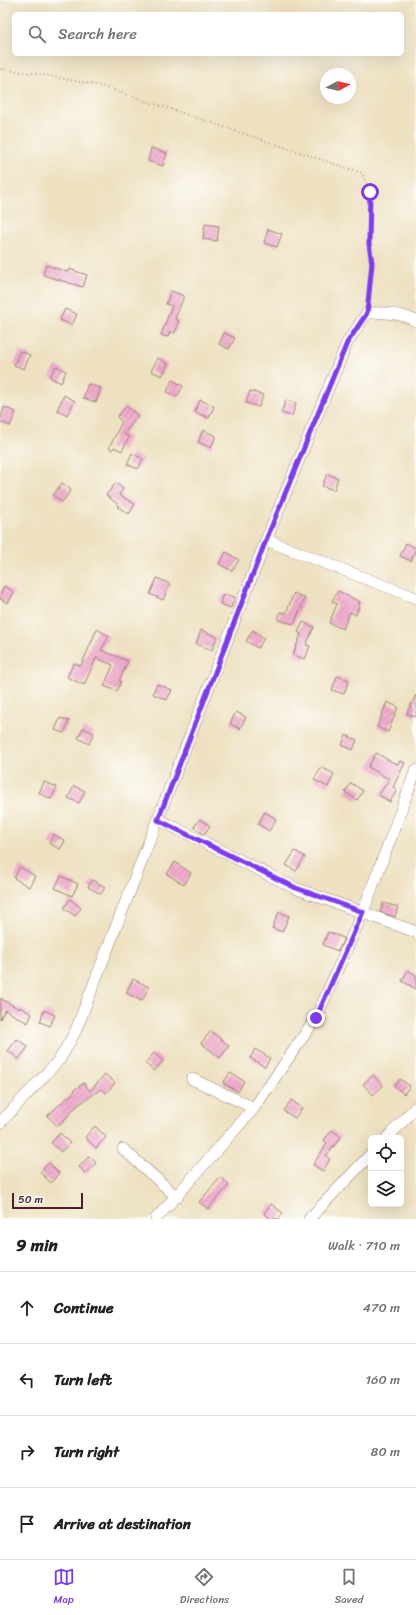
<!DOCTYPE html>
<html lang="en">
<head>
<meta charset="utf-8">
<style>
  :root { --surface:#fff; --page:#f2f2f2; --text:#202124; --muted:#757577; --line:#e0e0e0; --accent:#7c3aed }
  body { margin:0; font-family:Sriracha,sans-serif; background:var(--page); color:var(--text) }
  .controls { position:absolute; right:12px; bottom:12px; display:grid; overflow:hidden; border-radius:6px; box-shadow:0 4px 16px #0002 }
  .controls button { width:36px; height:36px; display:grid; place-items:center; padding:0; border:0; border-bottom:1px solid var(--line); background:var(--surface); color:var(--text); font:20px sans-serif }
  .compass { position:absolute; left:320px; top:68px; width:36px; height:36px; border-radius:50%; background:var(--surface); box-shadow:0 4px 16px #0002; rotate:82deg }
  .scale { position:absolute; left:12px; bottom:10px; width:71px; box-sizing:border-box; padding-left:4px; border:2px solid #4a1f2b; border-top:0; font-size:11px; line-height:14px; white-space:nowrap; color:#4a1f2b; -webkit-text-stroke:3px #fdfcf7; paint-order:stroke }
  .stop { position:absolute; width:12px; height:12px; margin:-9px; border:3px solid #7c3aed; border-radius:50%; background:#fff }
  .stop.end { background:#7c3aed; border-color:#fff; box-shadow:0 1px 4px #0008 }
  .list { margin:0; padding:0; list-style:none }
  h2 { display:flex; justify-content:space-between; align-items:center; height:52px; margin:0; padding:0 16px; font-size:17px }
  h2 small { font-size:13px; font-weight:400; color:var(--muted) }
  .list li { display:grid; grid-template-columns:26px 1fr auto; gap:12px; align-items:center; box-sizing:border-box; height:72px; padding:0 16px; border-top:1px solid var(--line) }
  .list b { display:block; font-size:15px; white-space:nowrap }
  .list em { font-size:13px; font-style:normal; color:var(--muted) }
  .icon { flex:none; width:22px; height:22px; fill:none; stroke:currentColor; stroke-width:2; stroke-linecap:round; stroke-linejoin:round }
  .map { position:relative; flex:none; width:416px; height:1219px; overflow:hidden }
  .search { position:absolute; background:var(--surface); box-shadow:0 4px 16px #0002; left:12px; right:12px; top:12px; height:44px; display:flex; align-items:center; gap:10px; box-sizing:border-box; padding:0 14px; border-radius:6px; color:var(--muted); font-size:15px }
  .sheet { height:340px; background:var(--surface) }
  nav { display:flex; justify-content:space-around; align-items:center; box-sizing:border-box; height:56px; border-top:1px solid var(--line); background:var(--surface); font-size:11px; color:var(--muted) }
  nav a { display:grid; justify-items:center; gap:2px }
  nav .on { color:var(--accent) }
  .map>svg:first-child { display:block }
  .building { fill:url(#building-hatch) }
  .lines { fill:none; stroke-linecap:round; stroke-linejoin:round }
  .street-casing { stroke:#9c8076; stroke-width:12 }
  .path { stroke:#9c8076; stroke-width:1.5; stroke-dasharray:1 3; stroke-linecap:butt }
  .street { stroke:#fff; stroke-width:11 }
  .route { stroke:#7c3aed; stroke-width:5 }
</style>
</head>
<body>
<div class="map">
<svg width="416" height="1219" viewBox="0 0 416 1219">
  <defs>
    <pattern id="building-hatch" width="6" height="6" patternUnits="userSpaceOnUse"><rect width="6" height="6" fill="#f1acce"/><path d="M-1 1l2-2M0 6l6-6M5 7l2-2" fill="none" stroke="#c58ba7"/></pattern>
  </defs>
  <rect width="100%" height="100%" fill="#fdfcf7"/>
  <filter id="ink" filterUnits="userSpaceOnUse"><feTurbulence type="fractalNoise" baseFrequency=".025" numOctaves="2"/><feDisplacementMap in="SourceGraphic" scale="8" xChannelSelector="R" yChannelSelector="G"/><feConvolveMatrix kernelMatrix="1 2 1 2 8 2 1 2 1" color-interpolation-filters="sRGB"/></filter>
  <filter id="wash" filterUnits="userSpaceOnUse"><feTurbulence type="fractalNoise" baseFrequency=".012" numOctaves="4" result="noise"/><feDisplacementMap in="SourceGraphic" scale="16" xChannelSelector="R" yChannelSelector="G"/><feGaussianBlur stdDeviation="0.9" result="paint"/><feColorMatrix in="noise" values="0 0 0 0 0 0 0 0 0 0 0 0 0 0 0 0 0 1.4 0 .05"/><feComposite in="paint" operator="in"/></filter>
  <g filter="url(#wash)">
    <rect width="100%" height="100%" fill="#eee1c1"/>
    <g id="blocks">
      <!-- building -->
      <g class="building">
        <polygon points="151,148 167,153 163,166 148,161"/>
        <polygon points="205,224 219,226 217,241 203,239"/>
        <polygon points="268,229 282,234 277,247 264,243"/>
        <polygon points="46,265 68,272 69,269 87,275 83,287 43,275"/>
        <polygon points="171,291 184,296 175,319 179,321 175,333 170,331 168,337 161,335 172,306 166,304"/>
        <polygon points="65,309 77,314 72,325 60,320"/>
        <polygon points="224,333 235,338 229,349 219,344"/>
        <polygon points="20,351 30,355 24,369 14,365"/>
        <polygon points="158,358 168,364 162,376 151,371"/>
        <polygon points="56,366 66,371 61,383 50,377"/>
        <polygon points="172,380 183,386 177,397 167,392"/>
        <polygon points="88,384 101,388 96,402 83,398"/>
        <polygon points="250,391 263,395 259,407 246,403"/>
        <polygon points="64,395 75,401 67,415 57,410"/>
        <polygon points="200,400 214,406 209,418 195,412"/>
        <polygon points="286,400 296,403 292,416 281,413"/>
        <polygon points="126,406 138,416 124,434 129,437 122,451 114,447 112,450 109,448 122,422 117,417"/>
        <polygon points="4,407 16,412 10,426 0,422"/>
        <polygon points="203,430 216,436 211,448 198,442"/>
        <polygon points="132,453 143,459 138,469 127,464"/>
        <polygon points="327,474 338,478 334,490 322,486"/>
        <polygon points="62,483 71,490 62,502 53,495"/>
        <polygon points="116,483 123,489 119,495 135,504 129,514 118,507 119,505 106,495"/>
        <polygon points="406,543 416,548 411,561 400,556"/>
        <polygon points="226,552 239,560 232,571 219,564"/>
        <polygon points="157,578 170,584 163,600 150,594"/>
        <polygon points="4,586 14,592 8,603 0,599 0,595"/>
        <polygon points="338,591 360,602 356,615 350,612 343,629 329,623 337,604 332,601"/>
        <polygon points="294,593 305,598 294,624 278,620 280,612 286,613"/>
        <polygon points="223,594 235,597 231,608 220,604"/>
        <polygon points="303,622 314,627 306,645 310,646 305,659 293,655 301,634 298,632"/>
        <polygon points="97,629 109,636 101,650 128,661 119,681 121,682 117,691 104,686 113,665 96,658 84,685 67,677 74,663 81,666"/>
        <polygon points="201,630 217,637 212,650 196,644"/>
        <polygon points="253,630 264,638 258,648 246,641"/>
        <polygon points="337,676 349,680 344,694 332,690"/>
        <polygon points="157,684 172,690 167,700 153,694"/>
        <polygon points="416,695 416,717 407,713"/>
        <polygon points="387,702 398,707 388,732 377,727"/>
        <polygon points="236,712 246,717 240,729 230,724"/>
        <polygon points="60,718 69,721 64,733 55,730"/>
        <polygon points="83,728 94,733 89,744 78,738"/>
        <polygon points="346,735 357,740 353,750 342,745"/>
        <polygon points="376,753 392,762 398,764 400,761 405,763 393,787 397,790 390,802 379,795 389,779 368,767"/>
        <polygon points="321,767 334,774 328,787 314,780"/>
        <polygon points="44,782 57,787 51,799 39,793"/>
        <polygon points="351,783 363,791 357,800 345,792"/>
        <polygon points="74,786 85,791 79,803 68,798"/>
        <polygon points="265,812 276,819 269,831 258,824"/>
        <polygon points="200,819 210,826 204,834 194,827"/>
        <polygon points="54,834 65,841 60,849 49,843"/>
        <polygon points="295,851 305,857 296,871 286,865"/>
        <polygon points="175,862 191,873 184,885 167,874"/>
        <polygon points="20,867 35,876 29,887 14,878"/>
        <polygon points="61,876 78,884 72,896 55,888"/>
        <polygon points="92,880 105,887 101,894 88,887"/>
        <polygon points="70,899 81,908 75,916 64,908"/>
        <polygon points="383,903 398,907 395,917 380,912"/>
        <polygon points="279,912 289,916 282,932 272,928"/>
        <polygon points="328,932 344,938 338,951 323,945"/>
        <polygon points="408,970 416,975 416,989 402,981"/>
        <polygon points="133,979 149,987 142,1001 126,993"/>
        <polygon points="0,998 19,1009 20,1007 32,1014 28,1023 5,1010 0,1019"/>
        <polygon points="44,1010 55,1015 50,1026 40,1022"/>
        <polygon points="211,1031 229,1046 220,1058 201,1043"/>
        <polygon points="17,1039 28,1047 19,1059 8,1051"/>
        <polygon points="255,1049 270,1058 265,1067 250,1058"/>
        <polygon points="154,1053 163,1061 154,1071 145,1063"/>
        <polygon points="230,1073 244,1081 238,1092 223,1083"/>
        <polygon points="105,1074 115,1083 106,1093 101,1089 77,1106 58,1126 47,1116 75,1091 74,1090 84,1083 90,1091"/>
        <polygon points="373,1075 383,1086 373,1095 363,1084"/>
        <polygon points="400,1079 410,1086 404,1094 394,1086"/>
        <polygon points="291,1100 302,1108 295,1118 284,1111"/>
        <polygon points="95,1126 106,1137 96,1148 85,1137"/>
        <polygon points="332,1130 341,1137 326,1156 330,1159 323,1171 313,1165 327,1143 324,1140"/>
        <polygon points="60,1133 70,1143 61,1152 51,1143"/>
        <polygon points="89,1156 96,1163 86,1174 79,1167"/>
        <polygon points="49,1163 59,1173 51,1183 40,1172"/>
        <polygon points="221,1177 229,1185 208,1209 199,1202"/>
        <polygon points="271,1204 283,1213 279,1219 271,1219 264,1213"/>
      </g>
    </g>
  </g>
  <g filter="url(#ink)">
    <use href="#blocks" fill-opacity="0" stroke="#9c8076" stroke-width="1"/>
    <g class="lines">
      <!-- street casing -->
      <g class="street-casing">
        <g id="street">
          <polyline points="266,540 416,598"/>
          <polyline points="158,819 295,888 416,932"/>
          <polyline points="192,1079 254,1108"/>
          <path d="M 0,1123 L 60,1059 L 76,1030 L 266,540 L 347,343 L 367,313 C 385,312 400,313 416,321"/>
          <polyline points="387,1138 416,1107"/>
          <polyline points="123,1149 177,1197"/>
          <polyline points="156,1219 254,1108 316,1018 363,912 416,770"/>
          <polyline points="309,1219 371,1154"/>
        </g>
      </g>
      <!-- path -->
      <polyline class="path" points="0,69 39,74 101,86 362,173 370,193 369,244 373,263 368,303"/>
      <!-- street -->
      <use href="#street" class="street"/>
    </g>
  </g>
  <g class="lines" filter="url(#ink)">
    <!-- route -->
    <polyline class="route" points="316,1018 363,912 296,888 158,820 266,540 347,343 367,313 372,263 369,244 370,192"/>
  </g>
</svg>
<div class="controls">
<button><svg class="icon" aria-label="locate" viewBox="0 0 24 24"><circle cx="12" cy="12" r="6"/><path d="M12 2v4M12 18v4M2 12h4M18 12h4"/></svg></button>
<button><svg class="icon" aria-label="layers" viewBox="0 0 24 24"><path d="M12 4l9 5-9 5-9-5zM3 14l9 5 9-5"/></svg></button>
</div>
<svg class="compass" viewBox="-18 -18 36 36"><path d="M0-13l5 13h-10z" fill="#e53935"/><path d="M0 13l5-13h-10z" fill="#757577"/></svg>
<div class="scale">50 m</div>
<div class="stop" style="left:370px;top:192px"></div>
<div class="stop end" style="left:316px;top:1018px"></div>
<div class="search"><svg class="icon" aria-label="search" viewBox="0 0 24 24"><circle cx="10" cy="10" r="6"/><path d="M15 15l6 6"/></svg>Search here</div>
</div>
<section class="sheet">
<h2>9 min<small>Walk · 710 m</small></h2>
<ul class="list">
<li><svg class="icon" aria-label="ahead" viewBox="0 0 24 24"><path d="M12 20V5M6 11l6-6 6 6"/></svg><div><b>Continue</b></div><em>470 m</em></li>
<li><svg class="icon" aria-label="left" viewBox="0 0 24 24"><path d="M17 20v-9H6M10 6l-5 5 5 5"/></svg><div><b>Turn left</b></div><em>160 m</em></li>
<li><svg class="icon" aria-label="right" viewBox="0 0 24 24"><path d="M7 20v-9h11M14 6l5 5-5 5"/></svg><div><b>Turn right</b></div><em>80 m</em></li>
<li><svg class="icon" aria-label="arrive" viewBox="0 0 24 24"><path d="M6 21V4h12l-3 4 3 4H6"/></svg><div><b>Arrive at destination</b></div></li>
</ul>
</section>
<nav>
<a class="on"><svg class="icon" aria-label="map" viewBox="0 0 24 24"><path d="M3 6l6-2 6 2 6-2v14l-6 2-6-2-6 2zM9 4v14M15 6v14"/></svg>Map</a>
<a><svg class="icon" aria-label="directions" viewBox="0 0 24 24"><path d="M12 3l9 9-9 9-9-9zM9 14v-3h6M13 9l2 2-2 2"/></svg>Directions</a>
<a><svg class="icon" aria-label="saved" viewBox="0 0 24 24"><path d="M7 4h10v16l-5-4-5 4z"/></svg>Saved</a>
</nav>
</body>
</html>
